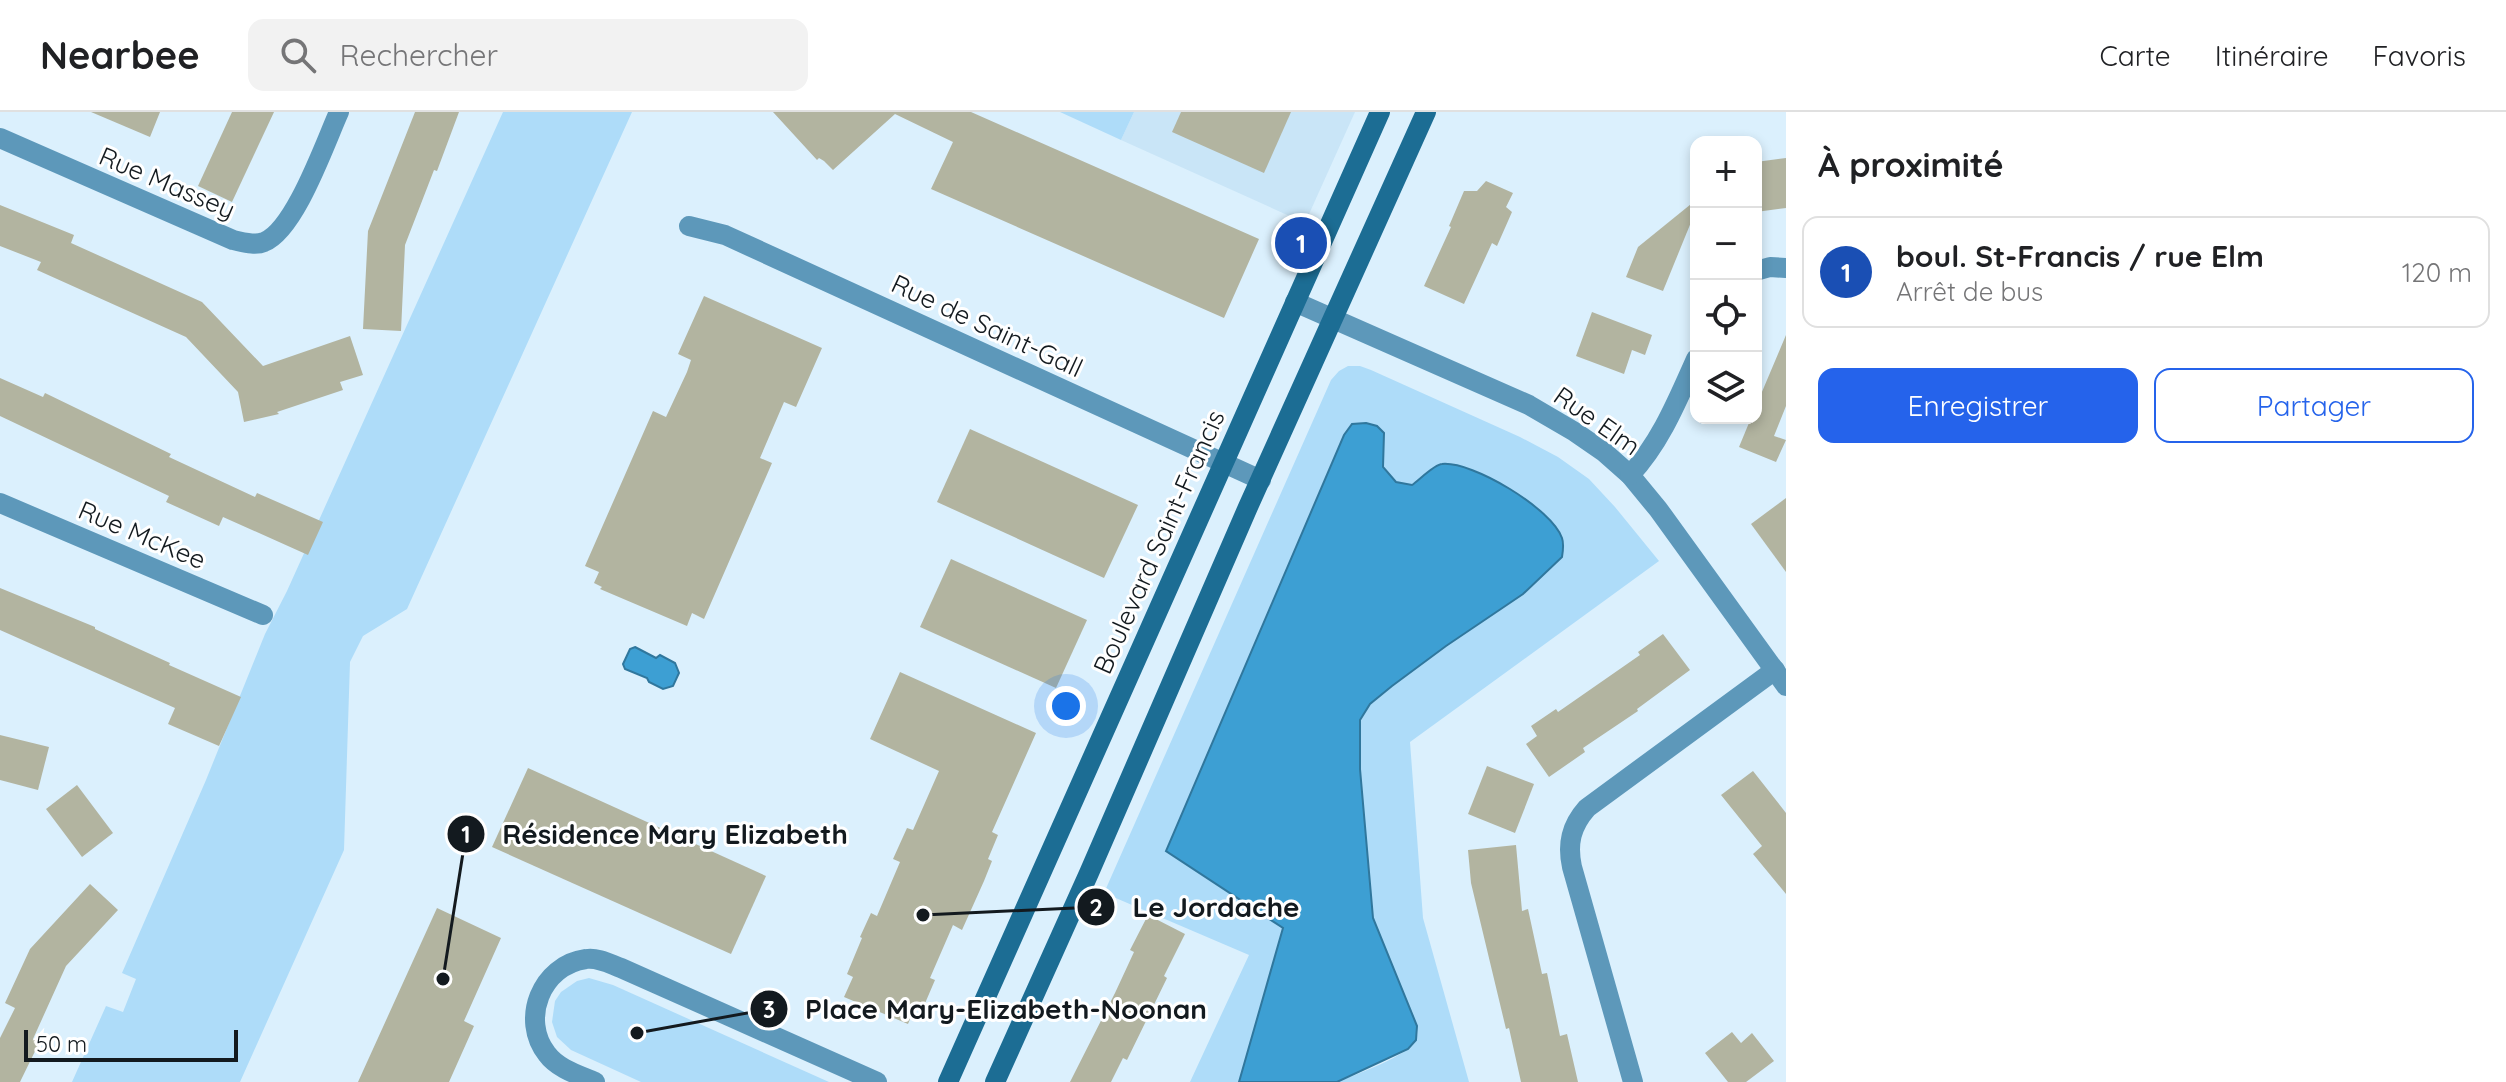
<!DOCTYPE html>
<html lang="fr">
<head>
<meta charset="utf-8">
<style>
  :root { --surface:#fff; --page:#f2f2f2; --text:#202124; --muted:#757577; --line:#e0e0e0; --accent:#2563eb }
  body { margin:0; font-family:Quicksand,sans-serif; background:var(--page); color:var(--text) }
  .controls { position:absolute; right:24px; top:24px; display:grid; overflow:hidden; border-radius:16px; box-shadow:0 4px 12px #0003 }
  .controls button { width:72px; height:72px; display:grid; place-items:center; padding:0; border:0; border-bottom:2px solid var(--line); background:var(--surface); color:var(--text); font:40px sans-serif }
  .scale { position:absolute; left:24px; bottom:20px; width:214px; box-sizing:border-box; padding-left:8px; border:4px solid #131a1f; border-top:0; font-size:22px; line-height:28px; white-space:nowrap; color:#131a1f; -webkit-text-stroke:6px #fff; paint-order:stroke }
  .you { position:absolute; left:1066px; top:594px; width:28px; height:28px; margin:-20px; border:6px solid #fff; border-radius:50%; background:#1a73e8; box-shadow:0 0 0 12px #1a73e833 }
  .badge { display:grid; place-items:center; width:52px; height:52px; border-radius:50%; background:var(--accent); color:#fff; font-size:26px; font-weight:700 }
  .pin { position:absolute; translate:-50% -50%; border:4px solid #fff; box-shadow:0 2px 8px #0006 }
  .list { margin:0; padding:0; list-style:none }
  h2 { display:flex; justify-content:space-between; align-items:center; height:104px; margin:0; padding:0 32px; font-size:34px }
  h2 small { font-size:26px; font-weight:400; color:var(--muted) }
  .list li { display:grid; grid-template-columns:52px 1fr auto; gap:24px; align-items:center; box-sizing:border-box; height:112px; margin:0 16px 16px; padding:0 16px; border:2px solid var(--line); border-radius:16px }
  .list b { display:block; font-size:30px; white-space:nowrap }
  .list p { margin:0; font-size:26px; white-space:nowrap; color:var(--muted) }
  .list em { font-size:26px; font-style:normal; color:var(--muted) }
  .actions { display:flex; gap:16px; padding:24px 32px }
  .actions a { flex:1; padding:18px 0; border:2px solid var(--accent); border-radius:16px; text-align:center; font-size:28px; color:var(--accent) }
  .actions .main { background:var(--accent); color:#fff }
  .icon { flex:none; width:44px; height:44px; fill:none; stroke:currentColor; stroke-width:2; stroke-linecap:round; stroke-linejoin:round }
  .map { position:relative; flex:none; width:1786px; height:970px; overflow:hidden }
  header { display:flex; align-items:center; gap:48px; box-sizing:border-box; height:112px; padding:0 40px; background:var(--surface); border-bottom:2px solid var(--line) }
  header strong { font-size:38px }
  nav { display:flex; gap:44px; margin-inline-start:auto; font-size:28px }
  .search { width:560px; height:72px; background:var(--page); display:flex; align-items:center; gap:20px; box-sizing:border-box; padding:0 28px; border-radius:16px; color:var(--muted); font-size:30px }
  main { display:flex }
  aside { flex:1; background:var(--surface) }
  .map>svg:first-child { display:block }
  .built { fill:#c9e5f7 }
  .green { fill:#aedcf9 }
  .water { fill:#3d9fd3; stroke:#30779d; stroke-width:2 }
  .building { fill:#b2b4a0 }
  .lines { fill:none; stroke-linecap:round; stroke-linejoin:round }
  .street { stroke:#5d98ba; stroke-width:20 }
  .secondary { stroke:#1c6d94; stroke-width:20 }
  .labels { text-anchor:middle; stroke-width:6; stroke-linejoin:round; paint-order:stroke }
  .street-label { font-size:26px; fill:#131a1f; stroke:#fff }
  .leader { fill:none; stroke:#131a1f; stroke-width:3 }
  .callout-dot { fill:#131a1f; stroke:#fff; stroke-width:3 }
  .mark-label { font-size:24px; text-anchor:middle; font-weight:bold; fill:#fff }
  .callout-label { font-size:28px; text-anchor:middle; font-weight:bold; fill:#131a1f; stroke:#fff; stroke-width:6; stroke-linejoin:round; paint-order:stroke }
</style>
</head>
<body>
<header>
<strong>Nearbee</strong>
<div class="search"><svg class="icon" aria-label="search" viewBox="0 0 24 24"><circle cx="10" cy="10" r="6"/><path d="M15 15l6 6"/></svg>Rechercher</div>
<nav><a>Carte</a><a>Itinéraire</a><a>Favoris</a></nav>
</header>
<main>
<div class="map">
<svg width="1786" height="970" viewBox="0 0 1786 970">
  <rect width="100%" height="100%" fill="#dbf0fd"/>
  <!-- built -->
  <polygon class="built" points="1134,0 1355,0 1305,111 1121,28"/>
  <!-- green -->
  <g class="green">
    <polygon points="503,0 632,0 407,497 363,524 350,550 344,738 240,970 72,970 106,894 123,900 136,867 122,861 206,668 265,522 287,479"/>
    <polygon points="1060,0 1134,0 1121,28"/>
    <path d="M 1348,254 L 1360,254 L 1371,258 L 1520,325 L 1558,345 L 1589,367 L 1615,395 L 1659,449 L 1410,630 L 1423,806 L 1469,970 L 1337,970 C 1354,963 1410,944 1416,927 C 1418,923 1417,918 1417,914 L 1373,806 L 1360,657 L 1360,608 L 1370,592 L 1392,574 L 1446,534 L 1523,482 L 1562,445 L 1434,355 L 1412,373 L 1397,370 L 1383,355 L 1384,321 L 1283,816 L 1239,970 L 1190,970 L 1249,843 L 1104,781 L 1331,268 L 1339,259 Z"/>
    <polygon points="589,866 613,873 829,970 641,970 571,938 557,925 552,910 555,889 561,880 577,869"/>
  </g>
  <!-- water -->
  <g class="water">
    <path d="M 1366,311 L 1377,314 L 1384,321 L 1383,355 L 1396,370 L 1412,373 C 1419,368 1435,352 1442,352 C 1473,349 1552,397 1562,426 C 1564,432 1563,439 1562,445 L 1523,482 L 1446,534 L 1392,574 L 1370,592 L 1360,608 L 1360,657 L 1373,806 L 1417,914 L 1416,928 L 1408,937 L 1337,970 L 1239,970 L 1283,816 L 1166,739 L 1344,323 L 1352,312 Z"/>
    <polygon points="635,535 656,546 660,543 675,551 679,561 673,574 663,577 649,570 647,566 625,557 623,552 630,537"/>
  </g>
  <!-- building -->
  <g class="building">
    <polygon points="91,0 160,0 150,25"/>
    <polygon points="232,0 274,0 232,90 198,74"/>
    <polygon points="415,0 459,0 437,59 434,58 405,133 401,219 363,217 368,119"/>
    <polygon points="773,0 971,0 1259,127 1224,206 931,77 953,30 895,2 833,58 824,49 819,46 817,48"/>
    <polygon points="1181,0 1291,0 1264,61 1172,20"/>
    <polygon points="1786,46 1786,96 1756,100 1756,50"/>
    <polygon points="1486,69 1513,81 1506,95 1512,100 1497,134 1492,131 1464,192 1424,174 1451,115 1449,114 1464,79 1477,79"/>
    <polygon points="1696,88 1696,98 1663,179 1626,165 1638,135"/>
    <polygon points="0,93 74,123 71,131 202,190 263,254 350,224 363,263 340,270 343,278 277,300 279,302 244,310 238,280 186,225 37,158 41,150 0,134"/>
    <polygon points="704,184 822,236 796,295 784,290 760,346 772,351 704,507 692,501 687,514 600,477 602,475 594,471 599,460 585,454 653,299 666,305 687,260 691,248 678,242"/>
    <polygon points="1592,200 1652,223 1645,243 1632,238 1624,262 1576,244"/>
    <polygon points="1786,223 1786,294 1774,324 1786,328 1776,350 1739,335 1751,306 1756,306 1756,294"/>
    <polygon points="0,266 43,285 45,281 171,342 169,345 255,385 257,381 323,410 308,443 223,405 219,414 166,390 169,384 0,304"/>
    <polygon points="970,317 1138,393 1104,466 937,390"/>
    <polygon points="1786,386 1786,460 1751,412"/>
    <polygon points="951,447 1087,508 1056,576 920,515"/>
    <polygon points="0,476 95,515 95,517 170,551 169,553 241,585 219,634 168,612 175,596 0,518"/>
    <polygon points="1663,522 1690,558 1637,597 1638,599 1583,636 1585,640 1549,665 1526,632 1537,624 1531,614 1556,597 1558,600 1640,543 1638,540"/>
    <polygon points="900,560 1036,621 992,720 998,723 988,747 992,749 984,769 962,818 953,813 930,866 935,868 923,896 916,893 908,912 844,885 853,865 847,862 862,826 860,825 871,801 877,804 900,750 893,747 907,716 913,718 939,659 870,627"/>
    <polygon points="0,623 49,635 38,678 0,668"/>
    <polygon points="1487,654 1534,672 1515,721 1468,702"/>
    <polygon points="528,656 766,764 731,842 492,735"/>
    <polygon points="1753,659 1786,701 1786,782 1753,742 1762,734 1721,683"/>
    <polygon points="77,673 113,721 82,745 46,697"/>
    <polygon points="1516,733 1522,799 1528,797 1542,862 1547,861 1560,924 1567,922 1578,970 1521,970 1509,916 1506,917 1471,771 1468,738"/>
    <polygon points="90,772 118,798 66,854 33,927 39,931 20,970 0,970 0,926 15,896 5,891 30,837"/>
    <polygon points="437,796 501,826 464,909 474,914 449,970 358,970"/>
    <polygon points="1148,803 1185,822 1164,864 1167,866 1127,948 1123,946 1111,970 1070,970 1115,881 1134,840 1130,838"/>
    <polygon points="1732,920 1741,931 1752,921 1774,949 1746,970 1728,970 1705,941"/>
  </g>
  <g class="lines">
    <!-- street -->
    <g class="street">
      <path d="M 0,26 L 233,128 C 243,130 255,134 264,130 C 295,118 325,31 339,0"/>
      <polyline points="689,114 725,123 1261,368"/>
      <polyline points="1756,159 1770,155 1786,156"/>
      <polyline points="1295,190 1529,293 1575,320 1604,340 1630,363 1658,397 1786,574"/>
      <path d="M 1630,363 C 1661,330 1678,287 1696,247"/>
      <polyline points="0,391 263,503"/>
      <path d="M 595,970 C 579,963 558,957 547,942 C 520,908 541,853 586,847 C 598,845 610,852 621,856 L 877,970"/>
      <path d="M 1633,970 L 1572,755 C 1567,732 1571,714 1587,696 L 1775,558"/>
    </g>
    <!-- secondary -->
    <g class="secondary">
      <polyline points="948,970 1380,0"/>
      <polyline points="995,970 1089,761 1248,395 1426,0"/>
    </g>
  </g>
  <g class="labels">
    <!-- street labels -->
    <g class="street-label">
      <text transform="translate(167 71) rotate(23)" y="9">Rue Massey</text>
      <text transform="translate(987 214) rotate(25)" y="9">Rue de Saint-Gall</text>
      <text transform="translate(1597 309) rotate(35)" y="9">Rue Elm</text>
      <text transform="translate(142 423) rotate(23)" y="9">Rue McKee</text>
      <text transform="translate(1159 430) rotate(-66)" y="9">Boulevard Saint-Francis</text>
    </g>
  </g>
  <!-- callouts -->
  <path class="leader" d="M443 867L466 722M923 803L1096 795M637 921L769 897"/>
  <g class="callout-dot">
    <circle cx="443" cy="867" r="8"/>
    <circle cx="923" cy="803" r="8"/>
    <circle cx="637" cy="921" r="8"/>
    <circle cx="466" cy="722" r="20"/>
    <circle cx="1096" cy="795" r="20"/>
    <circle cx="769" cy="897" r="20"/>
  </g>
  <g class="mark-label">
    <text x="466" y="731">1</text>
    <text x="1096" y="804">2</text>
    <text x="769" y="906">3</text>
  </g>
  <g class="callout-label">
    <text x="675" y="732">Résidence Mary Elizabeth</text>
    <text x="1216" y="805">Le Jordache</text>
    <text x="1006" y="907">Place Mary-Elizabeth-Noonan</text>
  </g>
</svg>
<div class="controls">
<button>+</button>
<button>−</button>
<button><svg class="icon" aria-label="locate" viewBox="0 0 24 24"><circle cx="12" cy="12" r="6"/><path d="M12 2v4M12 18v4M2 12h4M18 12h4"/></svg></button>
<button><svg class="icon" aria-label="layers" viewBox="0 0 24 24"><path d="M12 4l9 5-9 5-9-5zM3 14l9 5 9-5"/></svg></button>
</div>
<div class="scale">50 m</div>
<div class="you"></div>
<div class="pin badge" style="left:1301px;top:131px;background:#1a4fb4">1</div>
</div>
<aside>
<h2>À proximité<small></small></h2>
<ul class="list">
<li><span class="badge" style="background:#1a4fb4">1</span><div><b>boul. St-Francis / rue Elm</b><p>Arrêt de bus</p></div><em>120 m</em></li>
</ul>
<div class="actions"><a class="main">Enregistrer</a><a>Partager</a></div>
</aside>
</main>
</body>
</html>
